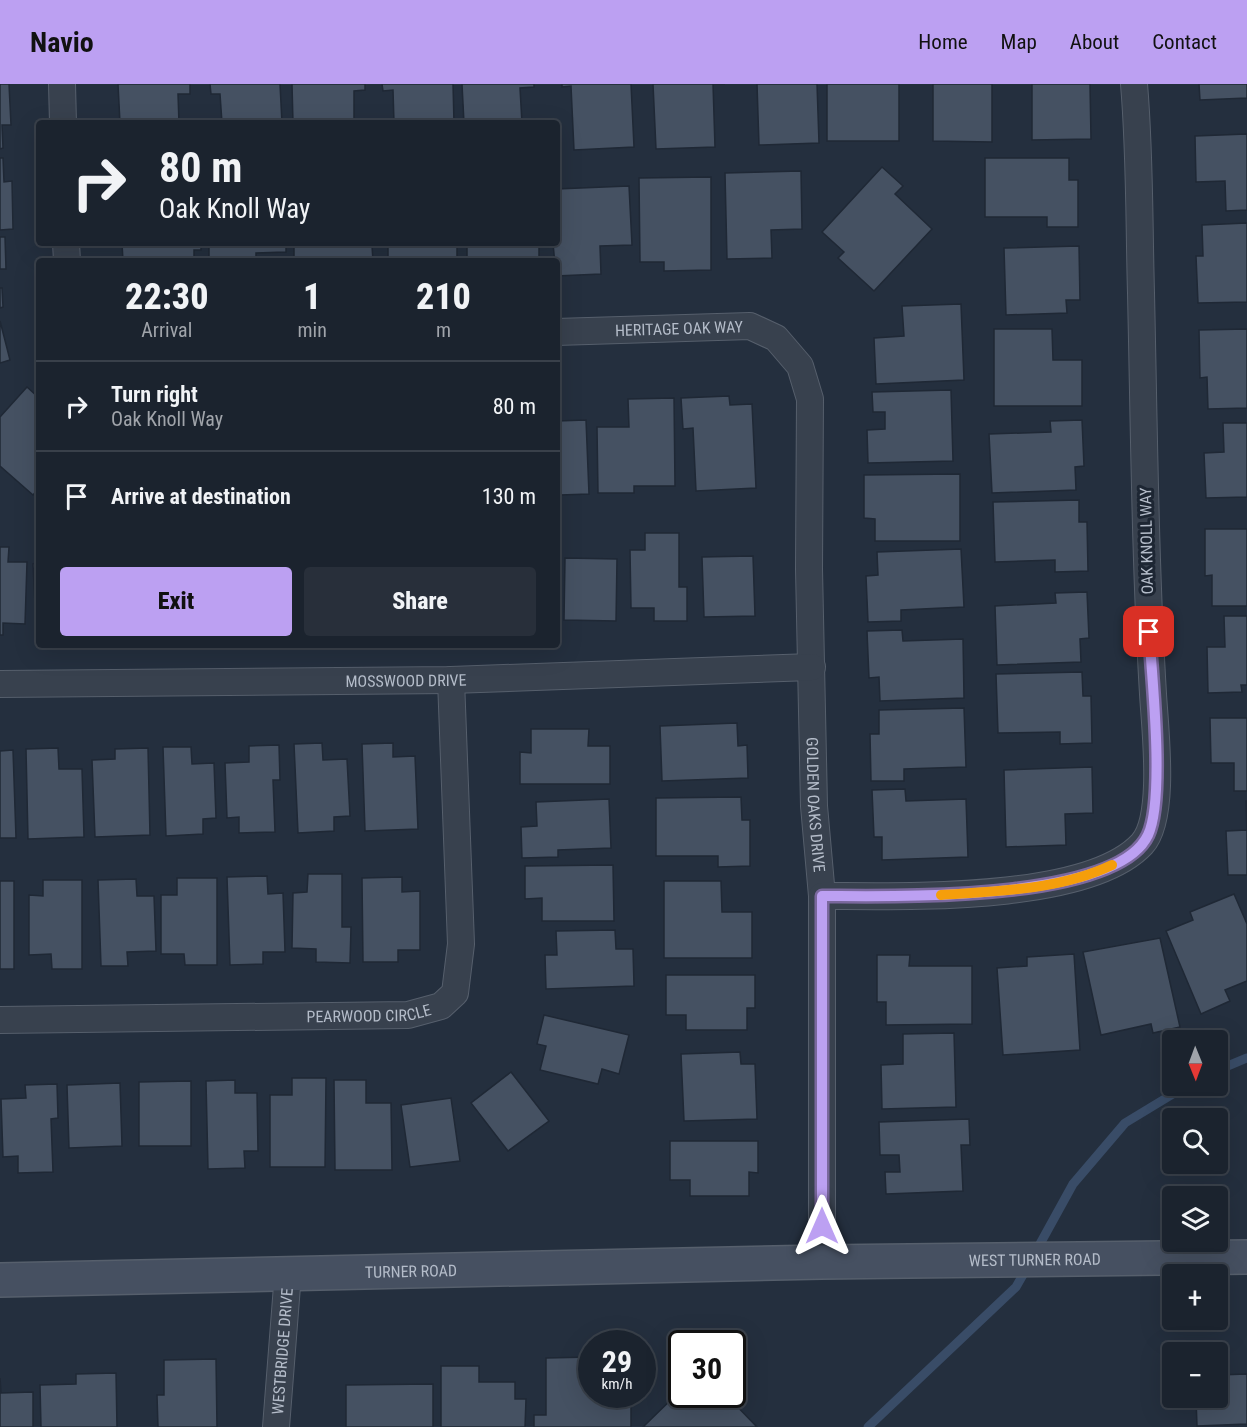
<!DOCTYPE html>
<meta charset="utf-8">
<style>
:root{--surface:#1b232e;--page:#282f3a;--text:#f1f3f6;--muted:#a0a4aa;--line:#39404a;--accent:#bca0f2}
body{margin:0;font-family:"Roboto Condensed",sans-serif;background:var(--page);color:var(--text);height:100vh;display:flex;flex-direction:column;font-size:22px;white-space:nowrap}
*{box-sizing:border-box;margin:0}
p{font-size:20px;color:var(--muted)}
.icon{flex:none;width:33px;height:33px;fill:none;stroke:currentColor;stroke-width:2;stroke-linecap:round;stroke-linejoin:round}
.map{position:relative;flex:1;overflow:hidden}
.details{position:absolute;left:36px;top:174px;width:524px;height:390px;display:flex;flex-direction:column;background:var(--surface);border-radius:6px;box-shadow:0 6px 24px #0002,0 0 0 2px var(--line)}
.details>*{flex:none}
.banner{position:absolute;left:36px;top:36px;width:524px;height:126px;border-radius:6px;box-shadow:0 6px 24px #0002,0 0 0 2px var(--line);background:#1b232e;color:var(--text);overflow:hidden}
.needle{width:39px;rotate:179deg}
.fabs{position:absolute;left:1162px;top:946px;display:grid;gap:12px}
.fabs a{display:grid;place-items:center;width:66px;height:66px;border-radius:6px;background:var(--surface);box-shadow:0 6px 24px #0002,0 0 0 2px var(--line);font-size:30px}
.speed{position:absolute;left:578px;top:1246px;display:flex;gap:12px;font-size:30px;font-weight:700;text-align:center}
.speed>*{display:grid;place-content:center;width:78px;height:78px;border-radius:50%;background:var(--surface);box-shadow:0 6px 24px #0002,0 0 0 2px var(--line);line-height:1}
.speed small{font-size:15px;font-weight:400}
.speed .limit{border:3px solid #111;border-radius:9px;background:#fff;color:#111}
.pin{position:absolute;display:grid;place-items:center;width:51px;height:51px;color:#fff;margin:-26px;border-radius:12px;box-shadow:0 3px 9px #0006}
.me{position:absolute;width:66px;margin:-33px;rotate:0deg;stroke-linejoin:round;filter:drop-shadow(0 0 4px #0008)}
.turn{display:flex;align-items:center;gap:21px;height:126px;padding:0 24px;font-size:27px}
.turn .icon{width:78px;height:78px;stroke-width:2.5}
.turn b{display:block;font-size:42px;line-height:51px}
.eta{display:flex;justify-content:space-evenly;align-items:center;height:102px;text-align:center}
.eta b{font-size:36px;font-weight:800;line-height:42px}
.primary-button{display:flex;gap:12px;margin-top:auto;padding:12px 24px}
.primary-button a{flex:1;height:69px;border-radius:6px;background:var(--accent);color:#111;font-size:24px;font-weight:800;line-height:69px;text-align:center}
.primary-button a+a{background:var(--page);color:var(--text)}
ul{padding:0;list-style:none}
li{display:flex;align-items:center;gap:18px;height:90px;padding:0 24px;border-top:2px solid var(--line)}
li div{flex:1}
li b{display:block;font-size:22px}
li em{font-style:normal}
header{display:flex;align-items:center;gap:36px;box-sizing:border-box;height:84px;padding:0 30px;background:var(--accent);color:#111}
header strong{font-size:28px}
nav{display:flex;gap:33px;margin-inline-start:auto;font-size:21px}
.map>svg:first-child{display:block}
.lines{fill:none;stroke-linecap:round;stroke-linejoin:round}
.stream{stroke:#394c67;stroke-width:9}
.building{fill:#455162;stroke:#1f2835;stroke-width:1.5}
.minor-casing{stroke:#565f6c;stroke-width:28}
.secondary-casing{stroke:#565f6c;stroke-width:36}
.minor{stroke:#38414e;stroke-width:26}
.secondary{stroke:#465061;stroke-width:33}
.route-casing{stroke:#7a689d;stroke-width:15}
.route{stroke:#bca0f2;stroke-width:10}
.slow{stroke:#f59e0b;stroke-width:10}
.labels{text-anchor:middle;stroke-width:6;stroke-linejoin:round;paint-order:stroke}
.street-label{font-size:16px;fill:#b4bcc9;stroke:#1d2633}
</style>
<header>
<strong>Navio</strong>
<nav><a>Home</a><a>Map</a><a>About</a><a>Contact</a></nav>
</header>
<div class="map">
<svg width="1247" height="1343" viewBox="0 0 1247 1343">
<rect width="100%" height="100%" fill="#242f3e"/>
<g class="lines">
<g class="stream">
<polyline points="1218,986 1247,974"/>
<polyline points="1035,1169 1073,1100 1125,1039 1186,1002"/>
<polyline points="868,1343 1016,1203 1028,1182"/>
</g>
</g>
<g class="building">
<polygon points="0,0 9,0 11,41 2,41 3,64 0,65"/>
<polygon points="118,0 190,0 190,10 178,10 179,39 120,39"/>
<polygon points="210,0 280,0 282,39 222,39 220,10 211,10"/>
<polygon points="292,0 365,0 365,6 354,7 354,36 366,36 366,39 293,39"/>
<polygon points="382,0 453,0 454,39 394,39 393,6 383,7"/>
<polygon points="462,0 534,0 534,3 520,4 522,39 464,39"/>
<polygon points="562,0 631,0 634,63 574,66 571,2 562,3"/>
<polygon points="653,0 725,0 713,0 715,63 656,65"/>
<polygon points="757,0 817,0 819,59 759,61"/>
<rect x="827" y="0" width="72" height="57"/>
<polygon points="933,0 992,0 992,58 933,57"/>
<polygon points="1032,0 1090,0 1091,55 1032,56"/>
<polygon points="1199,0 1247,0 1247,14 1200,16"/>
<polygon points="1247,50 1247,126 1226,127 1225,97 1196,98 1195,52"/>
<polygon points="0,74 3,74 4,98 12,97 13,145 0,146"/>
<polygon points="985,74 1069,74 1069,96 1078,96 1078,143 1047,143 1047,133 985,133"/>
<polygon points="882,83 903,102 895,110 932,145 874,207 838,174 844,168 822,148"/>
<polygon points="801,87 802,145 771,146 772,174 727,175 725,89"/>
<polygon points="711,93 711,186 664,187 664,178 640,178 639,94"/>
<polygon points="629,102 632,161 600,162 601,190 556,192 553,159 556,159 556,105"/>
<polygon points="1247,139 1247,218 1198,219 1196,172 1203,172 1202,141"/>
<polygon points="0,153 5,153 6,185 0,185"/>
<polygon points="122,159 201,159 201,166 194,166 194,177 123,177"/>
<polygon points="209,159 286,159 286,168 256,169 256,177 209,177"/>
<polygon points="294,159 364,159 364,163 372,162 373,177 294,177"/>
<polygon points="397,159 457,159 457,177 388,177 388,162 397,162"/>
<rect x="467" y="159" width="72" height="18"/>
<polygon points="1079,162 1080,216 1066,216 1067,229 1006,231 1004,164"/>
<polygon points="0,204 2,204 3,223 0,224"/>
<polygon points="961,220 964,296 876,300 874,254 904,252 902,222"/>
<polygon points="0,237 10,276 0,279"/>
<polygon points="994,245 1052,245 1053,276 1082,276 1082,322 994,322"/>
<polygon points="1247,245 1247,324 1208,325 1207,293 1200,294 1199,246"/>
<polygon points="27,303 39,314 39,404 33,411 0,382 0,333"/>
<polygon points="951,306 953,377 868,379 867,346 885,345 885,328 873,328 872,308"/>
<polygon points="729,312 730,321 752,320 756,404 696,407 693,344 683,345 681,314"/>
<polygon points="674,314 675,402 634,402 634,409 598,409 597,343 629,343 628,315"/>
<polygon points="556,322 557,337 586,336 589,410 560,411 560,404 556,404"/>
<polygon points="1082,336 1084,382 1075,383 1076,406 992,409 989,350 1051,348 1050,337"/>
<polygon points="1223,339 1247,339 1247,413 1206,414 1204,369 1224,368"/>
<polygon points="960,390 960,457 875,457 875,435 864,434 864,391"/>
<polygon points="1079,416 1079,438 1087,438 1088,487 1055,488 1055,476 995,478 993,418"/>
<polygon points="1205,445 1247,445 1247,522 1212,522 1212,491 1205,492"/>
<polygon points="645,449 679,449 679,503 687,503 687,537 654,537 654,524 631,524 630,466 645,466"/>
<polygon points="0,463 9,463 8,478 27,478 25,540 3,539 3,551 0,551"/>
<polygon points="961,465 964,523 901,526 901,537 868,538 866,492 878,491 877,468"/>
<polygon points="753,472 755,532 704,533 702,473"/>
<polygon points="565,474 617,475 616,537 564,536"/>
<polygon points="39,479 39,539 36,539 33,480"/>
<polygon points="1087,508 1089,554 1080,555 1081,578 997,581 995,522 1056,519 1055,509"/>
<polygon points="1224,532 1247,532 1247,601 1241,601 1242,608 1208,609 1207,563 1225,563"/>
<polygon points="902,546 903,557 963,555 964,614 880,617 879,593 869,594 867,547"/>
<polygon points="1082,588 1083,612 1091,612 1092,659 1060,660 1060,648 998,649 996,590"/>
<polygon points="964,624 966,683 904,685 904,697 871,697 870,650 879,650 879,626"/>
<polygon points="1210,634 1247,634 1247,707 1234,707 1234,679 1211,679"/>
<polygon points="737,639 738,662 747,661 748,694 662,697 660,642"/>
<polygon points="531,645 589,645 588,662 610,662 610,700 520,700 520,668 531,669"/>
<polygon points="322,659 323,676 347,675 350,732 334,733 334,747 298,749 294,660"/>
<polygon points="393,659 393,673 415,672 418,745 365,747 362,660"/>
<polygon points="279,661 280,696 273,696 275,748 239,749 239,733 227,734 225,679 249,678 249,662"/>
<polygon points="163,663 191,663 192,680 214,679 216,734 203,735 203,750 166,752"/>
<polygon points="58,664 59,685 82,685 84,753 28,755 26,665"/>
<polygon points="148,664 150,751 95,753 92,676 115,675 115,665"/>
<polygon points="13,666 16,754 0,754 0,667"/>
<polygon points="1092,683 1093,729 1065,730 1066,761 1006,763 1004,686"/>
<polygon points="905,705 906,717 966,715 968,773 882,776 882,753 874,753 872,706"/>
<polygon points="741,713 742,736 750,736 750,782 718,783 718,772 656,772 656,714"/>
<polygon points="609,715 611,764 558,766 558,773 522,774 521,743 537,742 536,718"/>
<polygon points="1246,717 1247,717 1247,791 1228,791 1226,747 1247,746"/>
<polygon points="613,781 614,837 542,837 542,814 525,815 525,782"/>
<polygon points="308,790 342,790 342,843 351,843 350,879 316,878 316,865 292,864 293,809 307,808"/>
<polygon points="267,792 268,810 283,809 285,868 263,868 263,880 230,881 227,793"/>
<polygon points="402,793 402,808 420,807 420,866 398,866 398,878 363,878 362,794"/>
<polygon points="177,794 217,794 217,881 185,881 184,870 161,870 161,811 177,811"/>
<polygon points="136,795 137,812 154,812 156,867 127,868 128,882 101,882 98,796"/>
<polygon points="43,796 82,796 82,885 52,885 51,870 29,871 29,811 43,812"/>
<rect x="0" y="797" width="14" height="88"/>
<polygon points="664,797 721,797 722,828 752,828 752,874 664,874"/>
<polygon points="1234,810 1247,840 1247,897 1225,906 1230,917 1201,930 1166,847 1193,836 1190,828"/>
<polygon points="615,846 616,865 633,865 634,902 546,905 545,871 557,871 556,847"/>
<polygon points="1160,854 1180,943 1153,949 1151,940 1101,951 1083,868"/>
<polygon points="1074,870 1080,966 1003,971 997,884 1027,882 1027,873"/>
<polygon points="877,871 910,871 909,882 972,882 972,940 886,941 886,918 877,918"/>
<polygon points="666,891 755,891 755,924 747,924 747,946 686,946 686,931 666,931"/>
<polygon points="544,931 629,951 619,990 602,985 598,1000 540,986 546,962 537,960"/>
<polygon points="954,949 956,1023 882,1025 881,981 903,980 903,950"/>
<polygon points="740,968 741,980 755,980 757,1035 684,1037 681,970"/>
<polygon points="511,988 549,1037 508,1067 471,1019"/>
<polygon points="292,994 326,994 325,1083 270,1083 270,1011 292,1011"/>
<polygon points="235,996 235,1009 257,1009 258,1067 244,1067 245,1084 208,1085 206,997"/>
<polygon points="334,996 366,996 366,1019 391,1019 392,1086 335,1086"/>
<polygon points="191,997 191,1062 139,1062 139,998"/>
<polygon points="120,999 122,1062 69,1064 67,1001"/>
<polygon points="57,1000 58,1034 51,1035 53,1088 18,1089 18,1072 3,1073 1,1015 26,1014 25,1001"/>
<polygon points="451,1014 460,1077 410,1083 401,1021"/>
<polygon points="969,1035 970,1061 961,1061 963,1107 886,1110 885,1088 900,1088 899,1071 880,1071 879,1038"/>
<polygon points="670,1057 758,1057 758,1089 749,1088 749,1112 690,1112 690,1096 670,1096"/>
<polygon points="591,1273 591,1311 631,1311 631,1343 534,1343 534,1331 546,1331 546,1274"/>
<polygon points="216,1275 217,1343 158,1343 157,1311 164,1311 164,1276"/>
<polygon points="441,1282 479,1282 479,1298 515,1298 515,1315 526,1315 525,1343 441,1343"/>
<polygon points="116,1289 117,1343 41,1343 40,1301 76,1300 76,1290"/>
<polygon points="1247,1290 1247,1340 1197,1342 1196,1314 1218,1314 1218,1291"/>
<polygon points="0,1294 1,1309 33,1308 33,1343 0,1343"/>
<polygon points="433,1300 433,1343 346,1343 346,1301"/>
<polygon points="681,1306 681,1311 704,1311 716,1323 727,1312 757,1343 643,1343"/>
</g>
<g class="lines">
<defs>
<g id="minor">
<polyline points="62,0 63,39"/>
<polyline points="66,159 67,177"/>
<path id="s1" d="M556 248 750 242 776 254 800 282 810 315 809 485 814 722 822 812V1178"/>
<path id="s2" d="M0 600 451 596 812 583"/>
<path d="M822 812C900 812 1087 819 1142 760 1166 734 1155 645 1153 610 1145 476 1144 342 1141 209 1139 139 1140 69 1134 0"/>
<path id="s3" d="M0 936 408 931 441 922 455 909 461 860 451 596"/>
<path id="s4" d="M276 1343 288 1189"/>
</g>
<g id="secondary">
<path id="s5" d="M0 1196 822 1178 1247 1173"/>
</g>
</defs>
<use href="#minor" class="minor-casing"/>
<use href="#secondary" class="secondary-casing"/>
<use href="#minor" class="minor"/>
<use href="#secondary" class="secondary"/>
</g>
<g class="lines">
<defs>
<path id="route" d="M822 1142V812C889 812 1116 819 1148 751 1165 715 1152 593 1149 548"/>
</defs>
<use href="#route" class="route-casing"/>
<use href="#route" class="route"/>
<path class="slow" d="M941 811C997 807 1060 806 1112 781"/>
</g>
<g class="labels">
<g class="street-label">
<text dy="6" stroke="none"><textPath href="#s1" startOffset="123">HERITAGE OAK WAY</textPath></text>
<text transform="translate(1146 457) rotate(-91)" y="6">OAK KNOLL WAY</text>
<text dy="6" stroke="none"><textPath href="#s2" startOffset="406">MOSSWOOD DRIVE</textPath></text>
<text dy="6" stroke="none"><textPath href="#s1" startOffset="700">GOLDEN OAKS DRIVE</textPath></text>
<text dy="6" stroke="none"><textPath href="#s3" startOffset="369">PEARWOOD CIRCLE</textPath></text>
<text dy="6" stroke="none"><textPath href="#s5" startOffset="1035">WEST TURNER ROAD</textPath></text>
<text dy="6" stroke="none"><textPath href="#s5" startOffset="411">TURNER ROAD</textPath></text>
<text dy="6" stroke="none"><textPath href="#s4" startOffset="76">WESTBRIDGE DRIVE</textPath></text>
</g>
</g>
</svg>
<div class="fabs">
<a><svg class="needle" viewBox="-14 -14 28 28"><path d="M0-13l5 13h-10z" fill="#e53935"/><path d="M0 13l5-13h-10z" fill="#a0a4aa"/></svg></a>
<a><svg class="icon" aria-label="search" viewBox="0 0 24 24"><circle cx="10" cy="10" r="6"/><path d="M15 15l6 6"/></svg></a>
<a><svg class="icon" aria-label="layers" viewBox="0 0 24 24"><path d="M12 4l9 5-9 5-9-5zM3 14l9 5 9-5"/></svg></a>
<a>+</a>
<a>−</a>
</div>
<div class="speed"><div>29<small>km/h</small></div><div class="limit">30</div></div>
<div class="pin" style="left:1149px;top:548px;background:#d93025"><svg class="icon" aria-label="arrive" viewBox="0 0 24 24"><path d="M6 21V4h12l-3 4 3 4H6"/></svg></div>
<svg class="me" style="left:822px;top:1142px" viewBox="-20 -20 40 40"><path d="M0-17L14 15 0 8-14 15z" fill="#bca0f2" stroke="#fff" stroke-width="4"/></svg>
<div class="banner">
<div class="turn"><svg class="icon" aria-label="right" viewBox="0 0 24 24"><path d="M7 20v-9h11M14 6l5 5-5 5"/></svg><div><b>80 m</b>Oak Knoll Way</div></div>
</div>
<section class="details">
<div class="eta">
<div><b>22:30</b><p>Arrival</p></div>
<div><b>1</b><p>min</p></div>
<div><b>210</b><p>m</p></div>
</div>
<ul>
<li><svg class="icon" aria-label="right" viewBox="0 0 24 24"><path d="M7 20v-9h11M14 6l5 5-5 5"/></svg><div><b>Turn right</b><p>Oak Knoll Way</p></div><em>80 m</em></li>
<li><svg class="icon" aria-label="arrive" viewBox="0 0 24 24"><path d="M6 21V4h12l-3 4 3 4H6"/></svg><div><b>Arrive at destination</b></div><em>130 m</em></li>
</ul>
<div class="primary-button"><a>Exit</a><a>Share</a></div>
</section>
</div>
